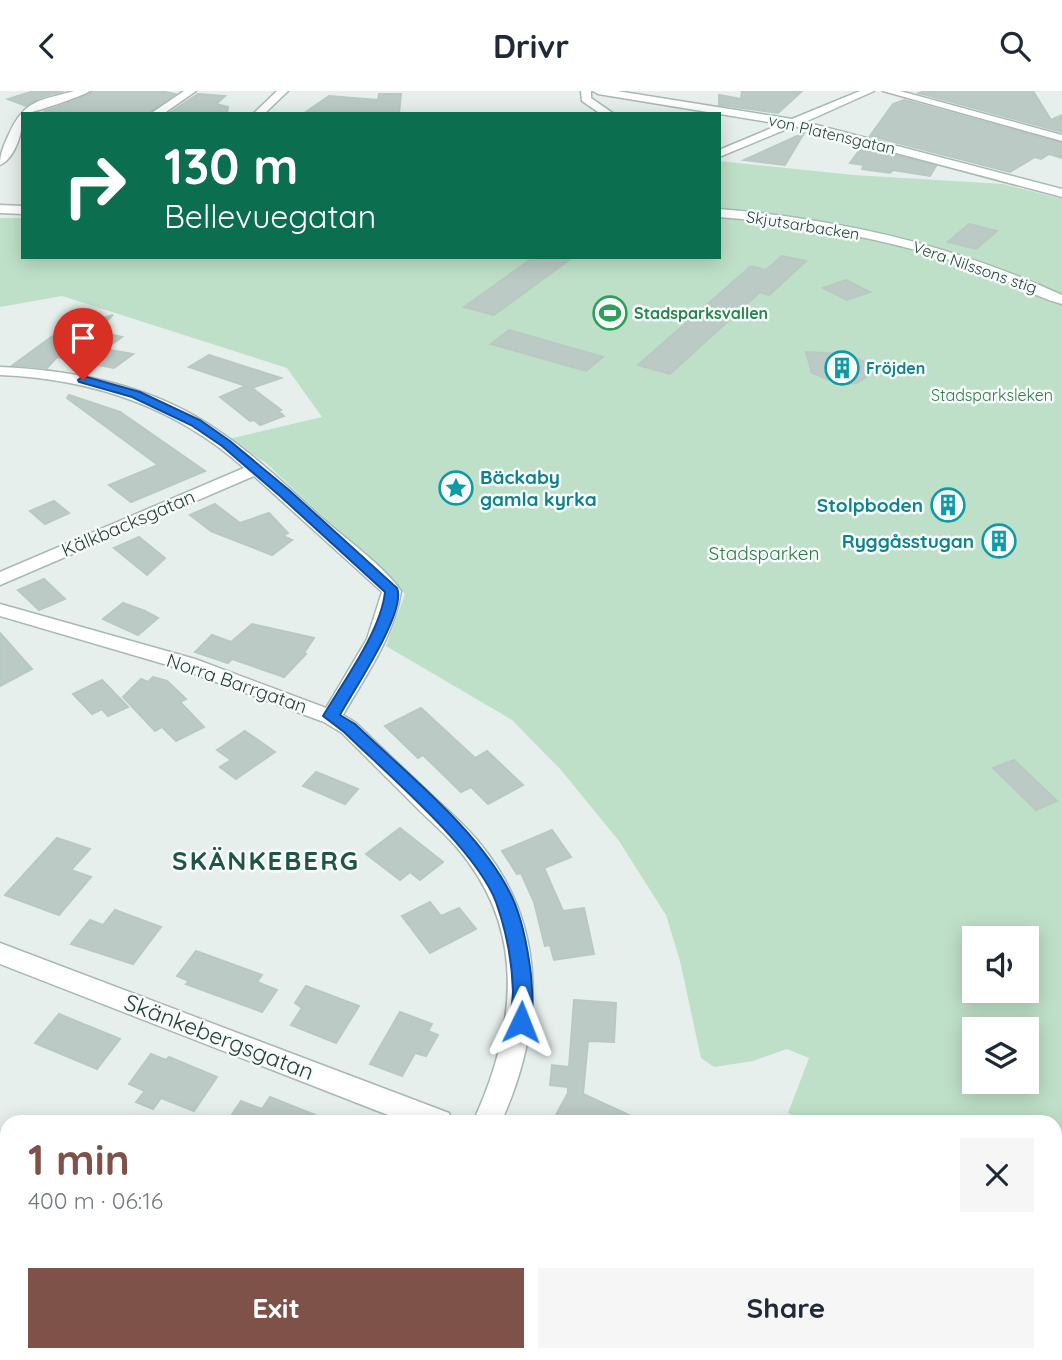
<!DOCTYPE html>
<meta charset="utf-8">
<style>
:root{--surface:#fff;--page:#f6f6f7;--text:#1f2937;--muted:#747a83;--accent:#7f5249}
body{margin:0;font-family:Quicksand,sans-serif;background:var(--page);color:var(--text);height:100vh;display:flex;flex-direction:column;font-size:26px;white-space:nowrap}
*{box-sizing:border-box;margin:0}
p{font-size:23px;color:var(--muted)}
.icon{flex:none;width:38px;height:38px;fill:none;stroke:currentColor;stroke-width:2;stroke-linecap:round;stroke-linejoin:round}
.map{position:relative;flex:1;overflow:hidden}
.side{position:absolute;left:0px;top:1024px;width:1062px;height:247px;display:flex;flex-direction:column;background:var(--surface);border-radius:21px 21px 0 0;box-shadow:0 4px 18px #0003}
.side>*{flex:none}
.hud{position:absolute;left:21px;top:21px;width:700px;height:147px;border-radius:0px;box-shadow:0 4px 18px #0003;background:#0b6e4f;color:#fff;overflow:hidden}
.fabs{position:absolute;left:962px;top:835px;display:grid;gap:14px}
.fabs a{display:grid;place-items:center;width:77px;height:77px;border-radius:0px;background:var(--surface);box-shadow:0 4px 18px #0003;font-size:35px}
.pin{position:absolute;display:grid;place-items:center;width:60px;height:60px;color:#fff;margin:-72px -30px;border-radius:50% 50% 50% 0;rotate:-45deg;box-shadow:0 0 7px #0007}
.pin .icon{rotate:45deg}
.me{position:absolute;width:77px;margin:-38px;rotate:2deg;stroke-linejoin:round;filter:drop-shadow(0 0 5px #0008)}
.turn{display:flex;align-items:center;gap:24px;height:147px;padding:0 28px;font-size:32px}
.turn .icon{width:91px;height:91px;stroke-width:2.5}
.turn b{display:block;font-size:49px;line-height:60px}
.round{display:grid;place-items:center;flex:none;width:74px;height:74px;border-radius:0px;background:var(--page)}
.overview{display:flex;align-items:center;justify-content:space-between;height:119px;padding:0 28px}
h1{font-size:42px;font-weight:800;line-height:52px;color:var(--accent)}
.primary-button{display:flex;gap:14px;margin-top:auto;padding:14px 28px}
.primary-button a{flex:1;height:80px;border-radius:0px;background:var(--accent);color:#fff;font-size:28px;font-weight:800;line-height:80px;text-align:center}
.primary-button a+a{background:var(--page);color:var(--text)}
header{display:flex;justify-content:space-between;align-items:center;height:91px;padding:0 28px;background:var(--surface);font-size:32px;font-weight:800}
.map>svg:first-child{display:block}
.green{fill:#bfe0c8;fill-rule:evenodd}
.building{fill:#bbcac4;stroke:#b8c9c2;stroke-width:2}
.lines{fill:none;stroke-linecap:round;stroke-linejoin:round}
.street-casing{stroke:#a8b8b2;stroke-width:3}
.secondary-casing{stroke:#a4bbb3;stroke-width:3}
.street{fill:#fff;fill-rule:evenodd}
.secondary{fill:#fff;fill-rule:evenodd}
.route{fill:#1a73e8;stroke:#114b97;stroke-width:2}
.labels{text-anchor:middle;stroke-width:5;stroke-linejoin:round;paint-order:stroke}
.far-street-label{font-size:16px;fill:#24423a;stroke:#f7fbf9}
.far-leisure-label{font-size:16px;font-weight:bold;fill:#27864d;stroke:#f7fbf9;text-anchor:start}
.far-culture-label{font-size:16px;font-weight:bold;fill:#0d838f;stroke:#f7fbf9;text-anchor:start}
.far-park-label{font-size:16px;fill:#2d7a4b;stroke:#f7fbf9}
.culture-label{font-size:19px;font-weight:bold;fill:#0d838f;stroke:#f7fbf9;text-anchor:end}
.street-label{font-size:19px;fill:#24423a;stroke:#f7fbf9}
.park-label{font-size:19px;fill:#2d7a4b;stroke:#f7fbf9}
.near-street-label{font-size:23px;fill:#24423a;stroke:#f7fbf9}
.district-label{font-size:26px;font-weight:bold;letter-spacing:2px;fill:#1f5548;stroke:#f7fbf9}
</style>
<header><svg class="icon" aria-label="back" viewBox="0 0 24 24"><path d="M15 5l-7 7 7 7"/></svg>Drivr<svg class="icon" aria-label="search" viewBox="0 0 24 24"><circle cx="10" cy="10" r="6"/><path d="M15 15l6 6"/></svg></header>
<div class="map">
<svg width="1062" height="1269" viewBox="0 0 1062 1269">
<rect width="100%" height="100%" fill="#e6efeb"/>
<g class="green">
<path d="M719 70 854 84 1003 93 1062 108V1140L1055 1137V1031H807L788 1022 809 967 787 958 753 970 714 976 701 967 680 870 666 824 619 750 561 679 512 629 386 555 405 503 266 372 229 348 322 326 287 277 62 205 0 216V127H23V166H719ZM975 847H1027V900H975ZM975 938H1027V990H975Z"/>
<polygon points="7,1163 7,1264 198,1264 176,1269 0,1269 0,1165"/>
<polygon points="215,1264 546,1264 556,1269 225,1269"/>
</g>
<g class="building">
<polygon points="34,0 64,0 41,6 26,15 8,8"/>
<polygon points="92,0 161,0 175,3 147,23 43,21 79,8"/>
<polygon points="742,0 802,0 778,22 719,14 719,4 741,8"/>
<polygon points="924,0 1033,0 1051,29 1062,24 1062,41 919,2"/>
<polygon points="198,3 225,5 216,13 228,16 227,23 168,23"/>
<polygon points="379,3 401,3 399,23 303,23 329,5 378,9"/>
<polygon points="904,9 1062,52 1062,67 1049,63 1041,68 1035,66 1010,81 870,45 893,13"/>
<polygon points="804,42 785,74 744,69"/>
<polygon points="862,56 936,75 930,85 893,79 890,82 862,78 864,74 850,72"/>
<polygon points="969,133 997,140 976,158 948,151"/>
<polygon points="782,165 806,170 769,204 760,201 670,283 638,274 751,175 766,179"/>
<polygon points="534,166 573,166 494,224 464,216"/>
<polygon points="846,189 870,201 847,209 823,197"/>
<polygon points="113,224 96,240 122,246 105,258 133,263 114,277 57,266 47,277 13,274 57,242"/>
<polygon points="509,239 603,266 586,280 491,253"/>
<polygon points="806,261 844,263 881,277 857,292 840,293 812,282"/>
<polygon points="209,264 281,287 252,297 281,319 278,320 284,325 260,334 254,329 250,330 220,306 246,295 189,276"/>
<polygon points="69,304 120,321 205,380 131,411 109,394 158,374 67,307"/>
<polygon points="54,410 69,422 45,433 30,420"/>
<polygon points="215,413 240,432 269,422 288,442 283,445 292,449 272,464 211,440 190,424"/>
<polygon points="139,446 165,467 147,484 114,457"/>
<polygon points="44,488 65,508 39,519 18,499"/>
<polygon points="123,512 145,520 158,527 138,544 103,528"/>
<polygon points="252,533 314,547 304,562 306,563 284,586 232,568 228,572 195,561 212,544 231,551"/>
<polygon points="0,542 32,578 0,595"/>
<polygon points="153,586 167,590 186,608 180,611 204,636 176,650 162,636 155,640 123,606 141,588 148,591"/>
<polygon points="102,589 128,616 108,625 102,618 92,623 73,603"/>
<polygon points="421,617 475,667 487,660 523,694 488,713 471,696 461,701 423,664 418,667 385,635"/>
<polygon points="245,640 275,661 236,688 220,676 231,669 217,659"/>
<polygon points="1014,669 1057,710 1036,719 993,677"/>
<polygon points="316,681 358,698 345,713 303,695"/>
<polygon points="400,737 443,771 420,789 410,781 400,789 366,763"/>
<polygon points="552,739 571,766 544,777 563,820 584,817 594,863 554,869 550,854 545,855 534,811 521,782 517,783 502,760"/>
<polygon points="57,747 90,758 71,779 91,786 59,824 5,804"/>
<polygon points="430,811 441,825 459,817 476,838 430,862 402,825"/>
<polygon points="115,819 161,836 133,873 71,853 90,829 103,834"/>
<polygon points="196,860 262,884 257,891 277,899 262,921 186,893 189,890 177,885"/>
<polygon points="306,895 359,915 336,952 291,934 302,917 295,912"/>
<polygon points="574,909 616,912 614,951 588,950 583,1003 644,1031 552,1031 568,1002 568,996 550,994 552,974 569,976"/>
<polygon points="400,921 432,933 428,940 438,944 426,965 415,962 402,985 370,973"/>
<polygon points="59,923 120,948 97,978 35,952"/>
<polygon points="151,963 166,969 169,966 217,986 194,1020 161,1007 153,1018 136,1011 145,1000 129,993"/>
<polygon points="270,1006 330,1030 330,1031 227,1031 241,1010 262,1018"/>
</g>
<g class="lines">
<defs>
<g id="street">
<path d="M74 0H90C83 5 30 23 23 23 23 39 16 67 0 74 0 62 4 54 9 43 25 8 39 10 74 0Z"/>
<polygon points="184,0 196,0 163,23 150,23"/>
<polygon points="581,0 591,0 591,7 614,23 601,23 582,10"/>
<polygon points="593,0 617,0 792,28 860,0 874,0 805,31 1062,98 1062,106 794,35 719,66 719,59 781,33 598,3"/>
<polygon points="883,0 900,0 1062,44 1062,50"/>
<path d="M719 118C839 128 953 154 1062 204V213C1031 205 1003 186 972 176 890 148 806 133 719 126Z"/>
<path d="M0 276C76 279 154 295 217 339 255 364 289 397 323 428 346 448 385 476 401 500 394 546 366 584 343 624L356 632C383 658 410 684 437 709 453 724 469 738 482 755 549 838 543 939 501 1031H473C512 946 528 853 469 772 456 753 438 737 421 721 395 695 368 668 342 642L324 631 181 578 0 525V513L195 568 326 617 367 548 382 501 254 385 0 494V481L244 377C175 315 92 288 0 284Z"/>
<polygon points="0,852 449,1022 453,1031 406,1031 0,873"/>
</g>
<g id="secondary">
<polygon points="277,0 288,0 264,23 253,23"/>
<polygon points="0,114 23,115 23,123 0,122"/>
</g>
</defs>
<use href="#street" class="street-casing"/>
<use href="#secondary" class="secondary-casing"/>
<use href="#street" class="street"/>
<use href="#secondary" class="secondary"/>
</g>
<path class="route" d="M83 285 140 301 200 329 230 350 289 399 397 497C407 521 353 600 340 624L355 633C407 683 482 742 512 806 523 830 528 859 531 884 532 900 535 922 528 937L521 939 514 937C508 926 513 912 513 900 512 870 506 839 496 811 476 758 386 682 344 641L323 625C343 591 381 540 385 501L280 405 222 355 191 334 132 306 79 291 78 289Z"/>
<defs>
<symbol id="stadium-ring" viewBox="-11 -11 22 22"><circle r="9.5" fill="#f7fbf9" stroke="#2e9e5b" stroke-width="1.5"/><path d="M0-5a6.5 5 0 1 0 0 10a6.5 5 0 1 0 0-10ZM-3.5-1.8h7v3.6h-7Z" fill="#2e9e5b"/></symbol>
<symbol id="building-ring" viewBox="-11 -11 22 22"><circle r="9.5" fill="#f7fbf9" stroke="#0f9aa8" stroke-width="1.5"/><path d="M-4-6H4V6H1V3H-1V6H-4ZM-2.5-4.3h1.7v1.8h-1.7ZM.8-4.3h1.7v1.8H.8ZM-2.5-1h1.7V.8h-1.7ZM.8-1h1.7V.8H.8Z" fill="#0f9aa8"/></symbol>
<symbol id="sight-ring" viewBox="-11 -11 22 22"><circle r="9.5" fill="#f7fbf9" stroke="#0f9aa8" stroke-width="1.5"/><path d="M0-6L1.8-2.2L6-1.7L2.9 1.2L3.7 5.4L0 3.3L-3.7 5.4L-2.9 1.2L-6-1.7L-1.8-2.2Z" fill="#0f9aa8"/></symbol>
</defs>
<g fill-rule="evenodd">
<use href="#stadium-ring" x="591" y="203" width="38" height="38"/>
<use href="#building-ring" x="823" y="258" width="38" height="38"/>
<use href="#sight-ring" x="437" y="378" width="38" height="38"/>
<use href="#building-ring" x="929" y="395" width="38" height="38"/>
<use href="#building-ring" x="980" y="431" width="38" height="38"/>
</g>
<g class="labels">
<g class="far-street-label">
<text transform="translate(832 43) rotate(13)" y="6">von Platensgatan</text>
<text transform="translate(803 134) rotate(9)" y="6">Skjutsarbacken</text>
<text transform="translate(975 176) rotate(19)" y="6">Vera Nilssons stig</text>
</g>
<g class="far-leisure-label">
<text x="634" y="228">Stadsparksvallen</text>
</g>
<g class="far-culture-label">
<text x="866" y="283">Fröjden</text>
</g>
<g class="far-park-label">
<text x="992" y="310">Stadsparksleken</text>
</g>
<g class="culture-label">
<text x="480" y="393" text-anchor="start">Bäckaby<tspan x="480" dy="22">gamla kyrka</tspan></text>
<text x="923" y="421">Stolpboden</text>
<text x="974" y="457">Ryggåsstugan</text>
</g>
<g class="street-label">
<text transform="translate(128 432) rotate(-23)" y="7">Kälkbacksgatan</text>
<text transform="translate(237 592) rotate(19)" y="7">Norra Barrgatan</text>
</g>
<g class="park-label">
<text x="764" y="469">Stadsparken</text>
</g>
<g class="near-street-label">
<text transform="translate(219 946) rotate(21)" y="8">Skänkebergsgatan</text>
</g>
<g class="district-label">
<text x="266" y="779">SKÄNKEBERG</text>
</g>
</g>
</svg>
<div class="fabs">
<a><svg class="icon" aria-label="sound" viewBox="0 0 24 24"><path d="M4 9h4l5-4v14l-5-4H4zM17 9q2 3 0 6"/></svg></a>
<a><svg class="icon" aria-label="layers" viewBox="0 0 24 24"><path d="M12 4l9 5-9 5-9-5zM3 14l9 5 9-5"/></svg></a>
</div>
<div class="pin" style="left:83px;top:289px;background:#d93025"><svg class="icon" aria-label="arrive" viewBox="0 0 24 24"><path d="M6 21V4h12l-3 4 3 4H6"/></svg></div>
<svg class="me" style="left:521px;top:931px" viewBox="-20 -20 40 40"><path d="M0-17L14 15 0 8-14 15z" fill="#1a73e8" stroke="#fff" stroke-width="4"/></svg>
<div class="hud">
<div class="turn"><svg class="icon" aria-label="right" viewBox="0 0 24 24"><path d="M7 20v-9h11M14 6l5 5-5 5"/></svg><div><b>130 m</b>Bellevuegatan</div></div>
</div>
<section class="side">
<div class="overview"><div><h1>1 min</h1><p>400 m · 06:16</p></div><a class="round"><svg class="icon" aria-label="close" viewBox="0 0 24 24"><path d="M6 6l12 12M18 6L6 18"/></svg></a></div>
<div class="primary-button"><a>Exit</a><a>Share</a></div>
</section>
</div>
